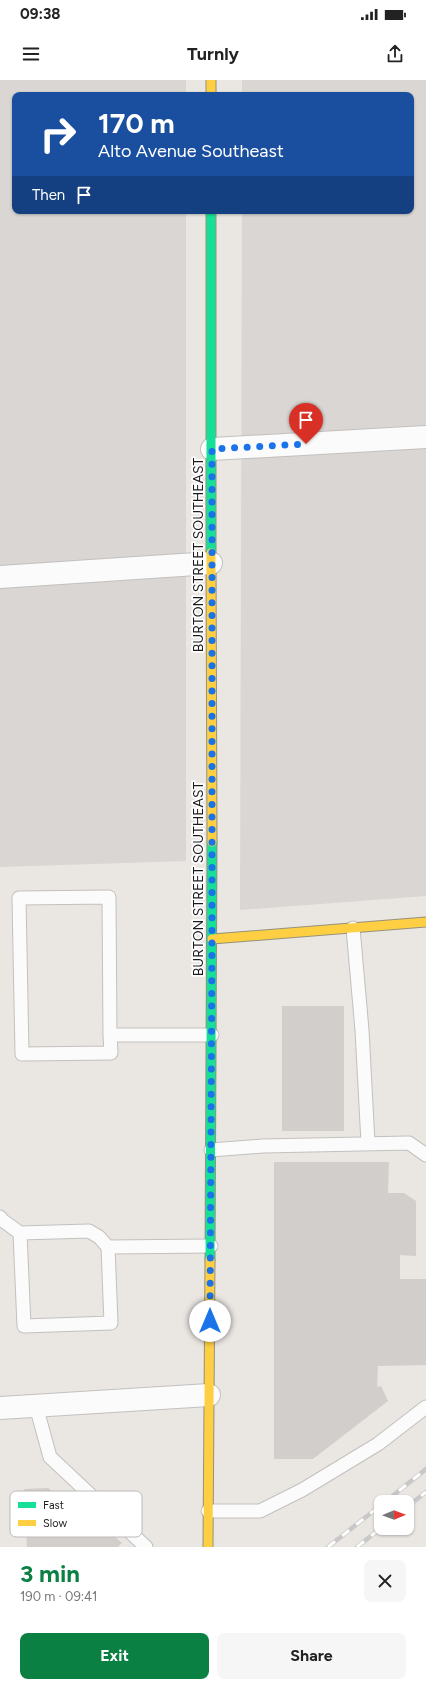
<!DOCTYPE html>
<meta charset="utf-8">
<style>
:root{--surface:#fff;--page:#f6f6f6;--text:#222;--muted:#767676;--accent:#0b8043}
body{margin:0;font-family:Figtree,sans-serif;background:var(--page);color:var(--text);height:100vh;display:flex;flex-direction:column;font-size:15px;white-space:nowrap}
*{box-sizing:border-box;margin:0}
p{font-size:13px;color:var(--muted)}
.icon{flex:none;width:22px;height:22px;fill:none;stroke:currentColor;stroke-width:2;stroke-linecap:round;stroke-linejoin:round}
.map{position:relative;height:1467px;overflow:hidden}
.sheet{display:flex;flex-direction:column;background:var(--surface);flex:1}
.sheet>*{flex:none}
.banner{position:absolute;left:12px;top:12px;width:402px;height:122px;border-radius:8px;box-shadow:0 1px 3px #0004;background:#1a4fa0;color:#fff;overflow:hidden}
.needle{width:26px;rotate:89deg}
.tools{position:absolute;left:374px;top:1415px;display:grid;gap:8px}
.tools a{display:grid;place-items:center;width:40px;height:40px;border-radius:8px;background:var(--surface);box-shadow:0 1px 3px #0004;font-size:20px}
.pin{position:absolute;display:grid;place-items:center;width:34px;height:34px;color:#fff;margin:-41px -17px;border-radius:50% 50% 50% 0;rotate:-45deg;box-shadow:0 0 4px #0007}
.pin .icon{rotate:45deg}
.me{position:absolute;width:44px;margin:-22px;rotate:0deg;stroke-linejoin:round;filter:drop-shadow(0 0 3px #0008)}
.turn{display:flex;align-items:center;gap:14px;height:84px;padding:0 20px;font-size:18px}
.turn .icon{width:52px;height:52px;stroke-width:2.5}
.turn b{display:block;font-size:28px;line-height:34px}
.then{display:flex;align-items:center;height:38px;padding:0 20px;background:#0003;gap:8px;font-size:15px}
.round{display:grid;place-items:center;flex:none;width:42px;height:42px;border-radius:8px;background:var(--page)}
.head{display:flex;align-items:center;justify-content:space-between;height:68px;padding:0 20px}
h1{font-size:24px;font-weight:700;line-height:30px;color:var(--accent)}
.primary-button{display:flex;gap:8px;margin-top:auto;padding:8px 20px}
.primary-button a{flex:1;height:46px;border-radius:8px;background:var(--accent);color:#fff;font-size:16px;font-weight:700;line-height:46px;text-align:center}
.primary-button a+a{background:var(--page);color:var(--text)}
.status{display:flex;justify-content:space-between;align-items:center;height:28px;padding:0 20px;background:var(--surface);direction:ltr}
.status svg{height:11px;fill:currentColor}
header{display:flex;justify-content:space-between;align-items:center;height:52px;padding:0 20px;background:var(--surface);font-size:18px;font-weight:700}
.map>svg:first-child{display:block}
.residential{fill:#d9d6d4}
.building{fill:#d2cecb}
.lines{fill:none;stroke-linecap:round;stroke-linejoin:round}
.lane-casing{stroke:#c2c1bf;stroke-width:15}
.street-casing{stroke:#c2c1bf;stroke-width:24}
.fast-casing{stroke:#94927b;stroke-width:11}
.slow-casing{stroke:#94927b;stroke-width:11}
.lane{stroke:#fcfbfb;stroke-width:13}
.street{stroke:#fcfbfb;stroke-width:22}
.fast{stroke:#16e098;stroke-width:9}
.slow{stroke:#ffcf43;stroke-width:9}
.rail-casing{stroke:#c9c8c8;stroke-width:4.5}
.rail{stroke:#fff;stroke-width:3;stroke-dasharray:9;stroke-linecap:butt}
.route{stroke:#1a73e8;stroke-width:7;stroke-dasharray:0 12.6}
.labels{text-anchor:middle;stroke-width:3.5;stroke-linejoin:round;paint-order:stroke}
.street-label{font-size:14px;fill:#1b1b1b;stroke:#fff}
.key{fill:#fff;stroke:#bbb;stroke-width:1}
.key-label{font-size:11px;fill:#1b1b1b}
</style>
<div class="status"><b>09:38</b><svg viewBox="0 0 49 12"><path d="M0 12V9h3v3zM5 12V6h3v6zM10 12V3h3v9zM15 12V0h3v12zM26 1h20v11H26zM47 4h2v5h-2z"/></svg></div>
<header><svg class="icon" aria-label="menu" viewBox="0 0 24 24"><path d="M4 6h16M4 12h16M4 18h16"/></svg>Turnly<svg class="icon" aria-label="share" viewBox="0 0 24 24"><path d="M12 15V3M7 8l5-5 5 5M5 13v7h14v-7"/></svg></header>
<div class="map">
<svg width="426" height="1467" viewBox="0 0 426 1467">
<rect width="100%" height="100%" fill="#eae6e2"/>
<g class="residential">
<polygon points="0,0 186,0 186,15 15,15 15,131 186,131 186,781 0,787"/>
<polygon points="242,0 426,0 426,816 240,830 242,131 411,131 411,15 242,15"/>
</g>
<g class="building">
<rect x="282" y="926" width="62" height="125"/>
<polygon points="274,1082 389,1082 388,1113 404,1113 416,1121 416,1176 400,1175 400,1199 426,1199 426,1285 378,1286 377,1307 381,1306 388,1321 313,1379 274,1379"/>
<polygon points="48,1408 80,1436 86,1431 122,1463 118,1467 27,1467 24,1409"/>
</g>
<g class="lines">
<defs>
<g id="lane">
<polyline points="353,848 362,950 368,1063"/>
<polyline points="110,955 111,973 22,974 19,818 109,817 110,955 212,955"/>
<polyline points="211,1070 263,1066 409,1063 426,1075"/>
<polyline points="0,1137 2,1140 20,1153 89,1151 99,1157 108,1167 211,1166"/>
<polyline points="20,1153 24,1246 111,1243 108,1167"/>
<polyline points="36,1326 50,1377 146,1467"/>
<polyline points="208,1431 260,1431 302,1410 378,1364 426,1327"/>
</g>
<g id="street">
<polyline points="212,369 426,357"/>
<polyline points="0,497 211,483"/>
<polyline points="0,1328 209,1315"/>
</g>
<g id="fast">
<polyline points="211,131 211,473"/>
<polyline points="210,1180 212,762"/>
</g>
<g id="slow">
<polyline points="211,0 211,15"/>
<polyline points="211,473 212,762"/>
<polyline points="212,859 426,842"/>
<polyline points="208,1467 210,1180"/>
</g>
</defs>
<use href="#lane" class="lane-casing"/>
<use href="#street" class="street-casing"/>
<use href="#fast" class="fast-casing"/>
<use href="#slow" class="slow-casing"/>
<use href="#lane" class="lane"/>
<use href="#street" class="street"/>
<use href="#fast" class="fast"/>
<use href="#slow" class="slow"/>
<defs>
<g id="rail">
<polyline points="385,1422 426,1389"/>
<polyline points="407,1427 426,1412"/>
<polyline points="328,1467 381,1425"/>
<polyline points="357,1467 381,1448"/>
</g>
</defs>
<use href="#rail" class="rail-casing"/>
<use href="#rail" class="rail"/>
</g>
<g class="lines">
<polyline class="route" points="210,1241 212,859 212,369 306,364"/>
</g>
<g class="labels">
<g class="street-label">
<text transform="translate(198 475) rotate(-90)" y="5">BURTON STREET SOUTHEAST</text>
<text transform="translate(198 799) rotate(-90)" y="5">BURTON STREET SOUTHEAST</text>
</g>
</g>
<rect x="10" y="1411" width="132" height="46" rx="6" class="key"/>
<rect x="18" y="1422" width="18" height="6" fill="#16e098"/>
<rect x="18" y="1440" width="18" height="6" fill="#ffcf43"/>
<g class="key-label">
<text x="43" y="1429">Fast</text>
<text x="43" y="1447">Slow</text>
</g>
</svg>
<div class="tools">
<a><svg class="needle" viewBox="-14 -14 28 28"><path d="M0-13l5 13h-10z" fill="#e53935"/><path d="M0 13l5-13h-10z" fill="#767676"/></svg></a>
</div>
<div class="pin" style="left:306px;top:364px;background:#d93025"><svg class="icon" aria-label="arrive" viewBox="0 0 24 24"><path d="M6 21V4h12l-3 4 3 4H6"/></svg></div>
<svg class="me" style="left:210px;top:1241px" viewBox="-20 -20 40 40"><circle r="19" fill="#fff"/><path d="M0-13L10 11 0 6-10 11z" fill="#1a73e8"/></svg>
<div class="banner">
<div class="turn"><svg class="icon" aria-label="right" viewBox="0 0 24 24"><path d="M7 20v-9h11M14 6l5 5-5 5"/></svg><div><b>170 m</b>Alto Avenue Southeast</div></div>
<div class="then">Then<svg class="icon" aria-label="arrive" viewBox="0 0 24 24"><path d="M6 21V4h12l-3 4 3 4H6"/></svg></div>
</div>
</div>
<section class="sheet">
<div class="head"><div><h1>3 min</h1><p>190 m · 09:41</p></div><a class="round"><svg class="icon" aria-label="close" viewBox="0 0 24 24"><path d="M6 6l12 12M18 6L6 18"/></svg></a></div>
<div class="primary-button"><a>Exit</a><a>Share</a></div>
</section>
